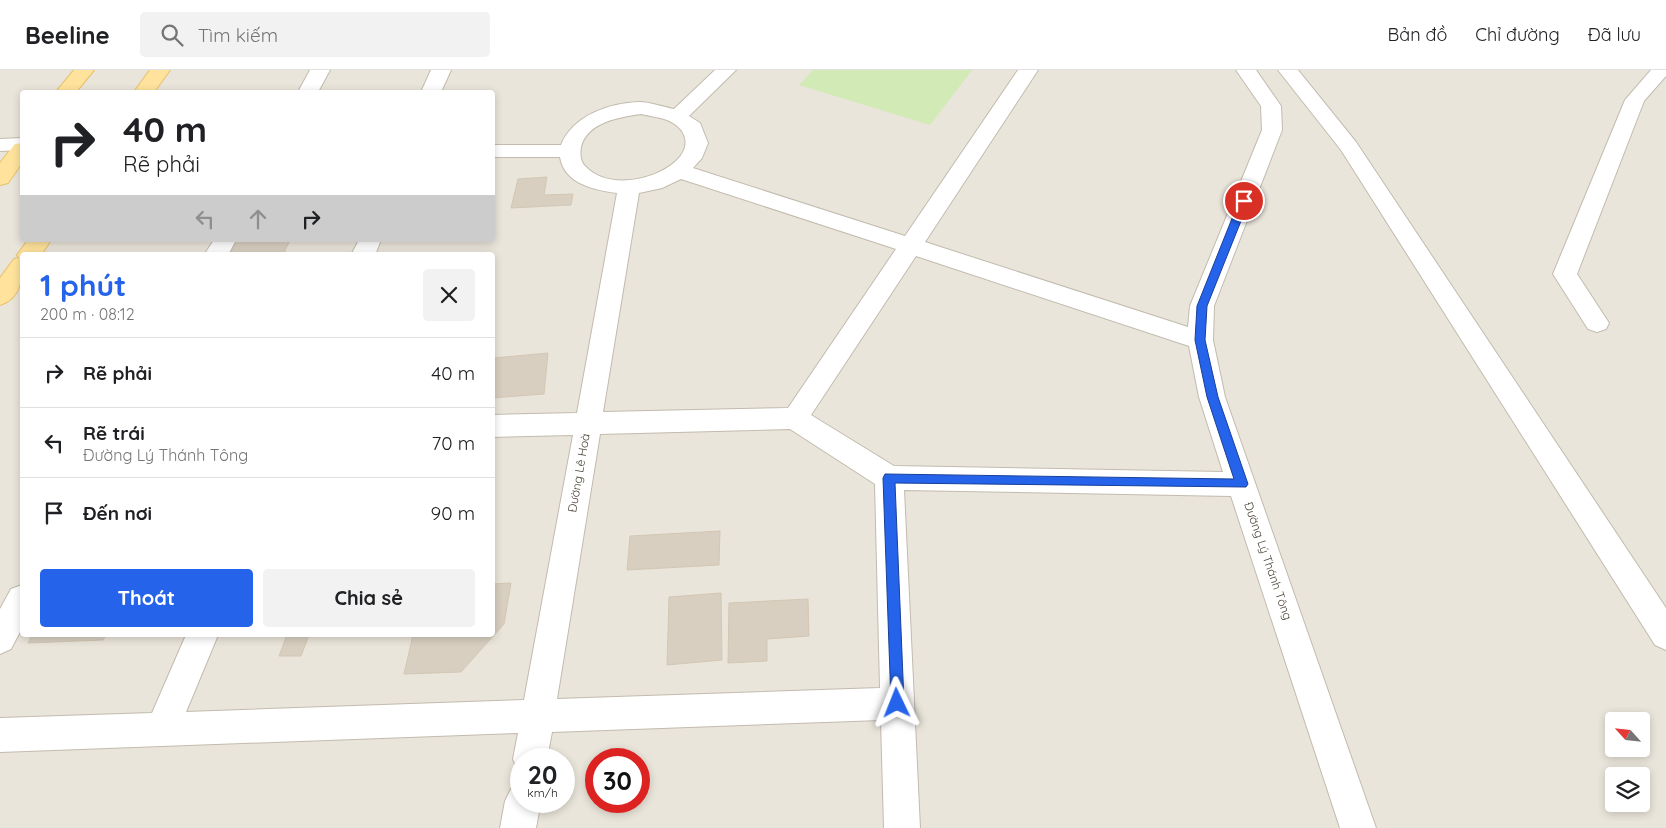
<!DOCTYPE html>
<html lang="vi">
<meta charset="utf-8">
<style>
:root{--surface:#fff;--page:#f2f2f2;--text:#202124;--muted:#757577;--line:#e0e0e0;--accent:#2563eb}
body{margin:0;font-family:Quicksand,sans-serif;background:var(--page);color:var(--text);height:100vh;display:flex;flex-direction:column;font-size:19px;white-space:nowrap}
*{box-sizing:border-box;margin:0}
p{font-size:16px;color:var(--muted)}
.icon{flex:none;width:28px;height:28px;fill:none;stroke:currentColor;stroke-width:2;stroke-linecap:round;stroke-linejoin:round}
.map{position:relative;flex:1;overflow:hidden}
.sheet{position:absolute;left:20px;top:182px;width:475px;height:385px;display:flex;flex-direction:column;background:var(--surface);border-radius:5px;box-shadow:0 2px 8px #0003}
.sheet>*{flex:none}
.hud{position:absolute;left:20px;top:20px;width:475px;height:152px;border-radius:5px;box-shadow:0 2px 8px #0003;background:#fff;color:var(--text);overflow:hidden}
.needle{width:32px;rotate:297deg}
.controls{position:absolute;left:1605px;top:642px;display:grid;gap:10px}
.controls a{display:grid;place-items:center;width:45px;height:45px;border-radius:5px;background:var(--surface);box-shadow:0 2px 8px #0003;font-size:25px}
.speed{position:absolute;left:510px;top:678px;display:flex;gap:10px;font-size:25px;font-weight:700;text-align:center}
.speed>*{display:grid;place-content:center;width:65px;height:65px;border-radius:50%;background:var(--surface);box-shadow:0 2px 8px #0003;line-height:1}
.speed small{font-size:12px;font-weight:400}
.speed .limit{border:8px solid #d22;background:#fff;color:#111}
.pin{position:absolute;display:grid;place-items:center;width:42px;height:42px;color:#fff;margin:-21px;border:2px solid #fff;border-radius:50%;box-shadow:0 1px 5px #0007}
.me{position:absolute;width:55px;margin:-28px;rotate:358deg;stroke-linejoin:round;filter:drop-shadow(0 0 4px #0008)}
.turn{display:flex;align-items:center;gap:18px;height:105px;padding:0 20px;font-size:22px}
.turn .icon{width:65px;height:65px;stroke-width:2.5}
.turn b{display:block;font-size:35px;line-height:42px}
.lanes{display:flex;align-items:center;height:48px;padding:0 20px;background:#0003;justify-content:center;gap:25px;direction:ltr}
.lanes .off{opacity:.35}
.round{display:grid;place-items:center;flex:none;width:52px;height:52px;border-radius:5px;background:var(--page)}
.head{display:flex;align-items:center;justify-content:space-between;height:85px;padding:0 20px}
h1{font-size:30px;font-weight:700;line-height:38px;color:var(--accent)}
.button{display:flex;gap:10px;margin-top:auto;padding:10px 20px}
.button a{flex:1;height:58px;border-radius:5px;background:var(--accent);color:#fff;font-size:20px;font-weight:700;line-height:58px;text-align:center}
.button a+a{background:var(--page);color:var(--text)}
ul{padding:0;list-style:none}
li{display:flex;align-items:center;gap:15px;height:70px;padding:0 20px;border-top:1px solid var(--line)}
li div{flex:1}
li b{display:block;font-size:19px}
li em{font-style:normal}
header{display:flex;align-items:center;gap:30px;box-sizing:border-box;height:70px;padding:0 25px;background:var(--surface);border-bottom:1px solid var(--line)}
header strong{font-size:24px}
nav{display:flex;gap:28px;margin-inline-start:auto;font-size:18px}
.search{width:350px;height:45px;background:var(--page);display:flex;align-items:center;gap:12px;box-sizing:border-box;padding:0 18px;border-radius:5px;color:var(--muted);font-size:19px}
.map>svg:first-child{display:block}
.residential{fill:#eae5da;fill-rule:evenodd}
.green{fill:#d2eab5}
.building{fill:#d8cfc1;stroke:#d3c7b4}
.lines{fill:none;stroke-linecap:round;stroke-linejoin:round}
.minor-casing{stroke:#c2bbae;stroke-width:2}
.major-casing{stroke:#e6c16a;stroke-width:2}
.minor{fill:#fff;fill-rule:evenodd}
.major{fill:#ffe39c;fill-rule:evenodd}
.route{fill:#2563eb;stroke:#184099}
.labels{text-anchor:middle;stroke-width:4.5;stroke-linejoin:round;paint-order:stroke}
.street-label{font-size:12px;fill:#4b4439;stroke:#fff}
</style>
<header>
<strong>Beeline</strong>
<div class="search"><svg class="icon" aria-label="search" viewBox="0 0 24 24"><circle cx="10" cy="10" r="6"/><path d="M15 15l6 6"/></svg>Tìm kiếm</div>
<nav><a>Bản đồ</a><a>Chỉ đường</a><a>Đã lưu</a></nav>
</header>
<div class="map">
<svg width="1666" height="758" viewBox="0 0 1666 758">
<rect width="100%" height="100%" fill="#f6f3ec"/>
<path class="residential" d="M0 0H1666V758H0ZM22 22H492V170H22ZM22 185H492V565H22ZM1614 651H1641V679H1614ZM521 689H564V731H521ZM596 689H639V731H596ZM1614 706H1641V734H1614Z"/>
<polygon class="green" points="813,0 972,0 930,55 799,15"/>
<g class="building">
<polygon points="547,107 544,125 573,124 571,135 511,138 518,109"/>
<polygon points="290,170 283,185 229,185 236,171"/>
<polygon points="548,283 544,324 492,328 494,288"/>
<polygon points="720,461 719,495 627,500 630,466"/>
<polygon points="511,513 504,554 461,602 404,604 413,565 492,565 492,514"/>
<polygon points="721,523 722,590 667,595 669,527"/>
<polygon points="808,529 809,566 767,569 767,591 728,593 729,533"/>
<polygon points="32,565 106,565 103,570 28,573"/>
<polygon points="287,565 309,565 301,586 279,586"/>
</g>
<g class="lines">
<defs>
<g id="minor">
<polygon points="310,0 330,0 318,22 298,22"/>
<polygon points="431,0 451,0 441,22 421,22"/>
<path d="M715 0H736L689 46 700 53 708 73 702 88 693 98 905 166 1018 0H1038L925 172 1188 257 1190 236 1262 60 1261 36 1236 0H1256L1281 36 1282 60 1214 236 1213 270 1225 327 1376 758H1340L1231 426 904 420 920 758H884L881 650 552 662 547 689H521V703L518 701 513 689 518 663 0 682V648L152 643 186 565H218L186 642 524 630 573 365 492 367V345L577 343 617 123C595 120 564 114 560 87H492V75H561C573 45 610 33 639 32 650 32 663 37 674 39ZM641 44C649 46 659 47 667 50 687 58 692 76 676 91 654 111 607 120 585 96 580 91 580 83 581 77 587 52 620 47 641 44ZM681 109 896 179 788 338 603 342 639 123 662 118ZM916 186 1189 276 1199 327 1223 402 894 396 811 345ZM790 359 875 414 880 618 557 629 600 364Z"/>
<polygon points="1278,0 1298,0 1356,72 1666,538 1666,580 1655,575 1341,80"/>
<polygon points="1651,0 1666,0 1666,6 1644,31 1577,204 1609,253 1606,259 1597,262 1588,259 1553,204 1625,30"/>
<polygon points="22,68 22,80 0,81 0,69"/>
<polygon points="214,170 236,170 228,185 204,185"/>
<polygon points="359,170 381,170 375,185 351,185"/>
<polygon points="22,515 22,558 11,579 0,584 0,539 11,519"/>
<polygon points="521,714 521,731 541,731 536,758 500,758 505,731 511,719"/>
</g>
<g id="major">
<polygon points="74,0 94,0 76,22 56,22"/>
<polygon points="150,0 170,0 154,22 134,22"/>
<polygon points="22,73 22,93 8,113 0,115 0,93 15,74"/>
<path d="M28 170H51L41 185H22C22 205 23 228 0 235V208L14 189 19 188 17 185Z"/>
</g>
</defs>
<use href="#minor" class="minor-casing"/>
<use href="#major" class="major-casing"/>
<use href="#minor" class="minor"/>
<use href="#major" class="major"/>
</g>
<polygon class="route" points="1244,128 1249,131 1207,236 1205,270 1218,327 1248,414 1246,417 895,413 904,633 902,638 897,640 893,638 891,633 883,408 885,404 1234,409 1207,327 1195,270 1197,236 1239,131"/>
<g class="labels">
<g class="street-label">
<text transform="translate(579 403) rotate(-80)" y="4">Đường Lê Hoà</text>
<text transform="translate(1268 491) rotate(71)" y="4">Đường Lý Thánh Tông</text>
</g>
</g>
</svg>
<div class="controls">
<a><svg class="needle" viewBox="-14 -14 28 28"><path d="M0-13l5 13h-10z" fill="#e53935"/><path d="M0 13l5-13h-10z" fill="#757577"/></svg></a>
<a><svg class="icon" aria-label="layers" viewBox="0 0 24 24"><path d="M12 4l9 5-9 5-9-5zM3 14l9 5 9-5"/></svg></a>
</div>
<div class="speed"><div>20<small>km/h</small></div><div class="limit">30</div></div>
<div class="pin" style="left:1244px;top:131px;background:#d93025"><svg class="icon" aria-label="arrive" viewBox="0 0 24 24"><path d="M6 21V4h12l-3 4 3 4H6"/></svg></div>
<svg class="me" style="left:897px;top:633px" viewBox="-20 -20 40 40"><path d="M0-17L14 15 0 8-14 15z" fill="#2563eb" stroke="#fff" stroke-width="4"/></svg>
<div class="hud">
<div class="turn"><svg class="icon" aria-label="right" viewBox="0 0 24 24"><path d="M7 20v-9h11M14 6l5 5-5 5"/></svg><div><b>40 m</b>Rẽ phải</div></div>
<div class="lanes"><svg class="icon off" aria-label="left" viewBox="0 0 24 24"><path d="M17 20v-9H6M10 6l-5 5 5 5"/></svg><svg class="icon off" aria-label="ahead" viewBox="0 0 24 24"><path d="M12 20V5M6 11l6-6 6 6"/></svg><svg class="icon" aria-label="right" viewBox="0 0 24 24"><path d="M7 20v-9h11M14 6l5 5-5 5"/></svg></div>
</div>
<section class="sheet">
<div class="head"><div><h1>1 phút</h1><p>200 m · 08:12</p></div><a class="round"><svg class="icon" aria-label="close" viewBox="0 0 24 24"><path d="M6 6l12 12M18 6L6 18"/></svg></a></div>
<ul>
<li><svg class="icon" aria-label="right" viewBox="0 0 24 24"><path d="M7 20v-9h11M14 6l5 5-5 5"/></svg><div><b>Rẽ phải</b></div><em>40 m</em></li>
<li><svg class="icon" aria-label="left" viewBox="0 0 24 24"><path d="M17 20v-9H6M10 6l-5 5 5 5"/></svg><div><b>Rẽ trái</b><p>Đường Lý Thánh Tông</p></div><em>70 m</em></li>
<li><svg class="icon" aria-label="arrive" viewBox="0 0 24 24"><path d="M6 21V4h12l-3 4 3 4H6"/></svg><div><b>Đến nơi</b></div><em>90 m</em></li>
</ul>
<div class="button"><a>Thoát</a><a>Chia sẻ</a></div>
</section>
</div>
